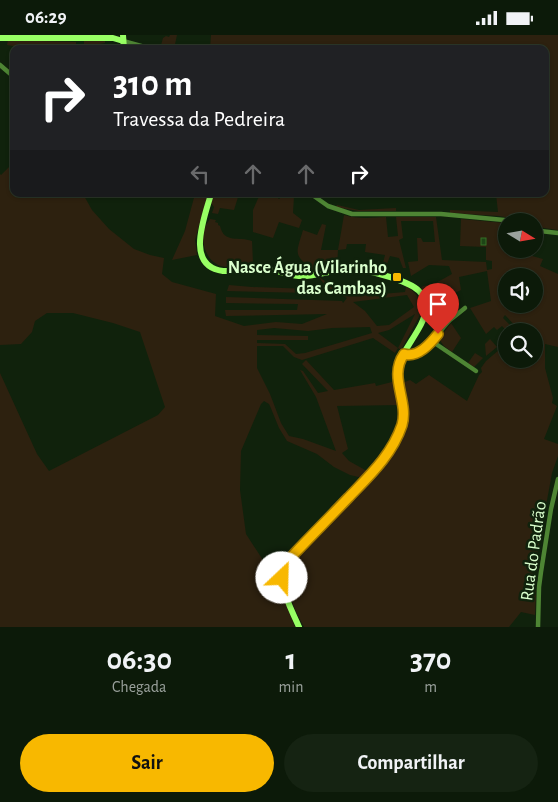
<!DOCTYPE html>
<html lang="pt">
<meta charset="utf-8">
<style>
:root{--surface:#0c1a09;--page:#152312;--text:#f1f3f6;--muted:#9aa19c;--line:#2c382a;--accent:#f8b800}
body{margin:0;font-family:"Alegreya Sans",sans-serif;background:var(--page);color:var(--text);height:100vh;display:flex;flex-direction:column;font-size:19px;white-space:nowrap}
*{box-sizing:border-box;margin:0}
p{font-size:16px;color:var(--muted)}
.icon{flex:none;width:28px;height:28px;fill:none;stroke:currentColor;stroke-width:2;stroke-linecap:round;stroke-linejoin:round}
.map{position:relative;height:592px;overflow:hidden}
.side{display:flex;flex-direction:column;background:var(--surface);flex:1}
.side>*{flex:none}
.hud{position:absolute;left:10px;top:10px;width:539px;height:152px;border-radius:10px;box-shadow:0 1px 4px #0004,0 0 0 1px var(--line);background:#202124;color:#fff;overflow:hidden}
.needle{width:32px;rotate:101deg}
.controls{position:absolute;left:498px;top:178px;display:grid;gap:10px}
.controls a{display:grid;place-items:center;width:45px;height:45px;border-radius:50%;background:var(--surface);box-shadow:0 1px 4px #0004,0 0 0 1px var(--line);font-size:25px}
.pin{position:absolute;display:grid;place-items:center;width:42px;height:42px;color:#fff;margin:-51px -21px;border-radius:50% 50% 50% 0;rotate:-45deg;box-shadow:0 0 5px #0007}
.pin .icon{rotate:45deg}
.me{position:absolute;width:55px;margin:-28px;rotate:24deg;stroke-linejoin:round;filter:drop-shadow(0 0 4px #0008)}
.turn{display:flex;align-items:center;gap:18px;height:105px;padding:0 20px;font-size:22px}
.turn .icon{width:65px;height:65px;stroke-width:2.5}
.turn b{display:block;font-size:35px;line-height:42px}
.lanes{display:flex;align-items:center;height:48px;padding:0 20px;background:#0003;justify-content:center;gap:25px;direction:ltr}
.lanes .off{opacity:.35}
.eta{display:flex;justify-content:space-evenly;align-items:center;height:85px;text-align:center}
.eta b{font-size:30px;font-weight:600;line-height:35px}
.button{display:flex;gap:10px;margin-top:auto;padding:10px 20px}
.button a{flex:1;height:58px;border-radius:30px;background:var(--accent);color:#111;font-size:20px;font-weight:600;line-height:58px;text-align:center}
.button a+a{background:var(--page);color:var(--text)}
.status{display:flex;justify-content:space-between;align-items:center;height:35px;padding:0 25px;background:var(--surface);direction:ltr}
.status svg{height:14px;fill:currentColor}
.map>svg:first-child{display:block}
.green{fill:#2d210f;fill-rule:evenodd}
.building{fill:#1e4517;stroke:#347227}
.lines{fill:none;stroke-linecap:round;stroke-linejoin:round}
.street{stroke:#4e8534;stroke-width:4.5}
.secondary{stroke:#98ff64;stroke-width:6}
.route-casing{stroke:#a17800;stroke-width:12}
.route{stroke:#f8b800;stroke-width:9}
.poi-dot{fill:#f8b800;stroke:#10220c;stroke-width:2}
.labels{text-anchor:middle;stroke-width:5;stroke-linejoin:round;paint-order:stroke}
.poi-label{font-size:18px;font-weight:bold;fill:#daffcd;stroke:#10220c;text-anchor:end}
.street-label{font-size:18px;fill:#daffcd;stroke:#10220c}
</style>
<div class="status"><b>06:29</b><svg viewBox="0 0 49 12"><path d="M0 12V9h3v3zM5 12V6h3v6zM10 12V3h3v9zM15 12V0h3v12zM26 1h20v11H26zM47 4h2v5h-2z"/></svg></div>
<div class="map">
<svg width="558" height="592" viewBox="0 0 558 592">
<rect width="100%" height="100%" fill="#10220c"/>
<g class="green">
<polygon points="170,0 177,0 174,14 160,14 163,3 166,1 169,2"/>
<polygon points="211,0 558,0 558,195 537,192 534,191 534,186 523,186 516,184 499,181 450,178 450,175 498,177 496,159 545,159 545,14 210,14"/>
<polygon points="8,5 76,7 76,14 19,12 7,10"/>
<polygon points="84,6 105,6 105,8 94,10 94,14 84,14"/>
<path d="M14 127V159H83L92 175 109 194 134 214 150 220 164 223 162 239 172 247 216 259 215 281 244 291 276 287 302 289 327 279 226 281 225 275H297L298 269 226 268V262L342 266 343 268 347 263C337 259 324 252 319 242L338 255 347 258 369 255 370 260 405 257 406 252C417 257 422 266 421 278L401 315 398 313 395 318 373 303 302 325 294 322 283 311H257V333L270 359 281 388 289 401 303 404 336 416 316 362 300 335 303 336 318 358 328 356 302 329 306 325 334 355 375 348 376 351 392 347V345L395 346 400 370 337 371 348 414 342 418 349 426 367 436V439L363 443 350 440 334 432 317 419 287 406 279 393 270 371 269 369 264 366 261 369 241 416 240 455 246 499 272 539 279 541 282 558 295 592H0V338L37 419 49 436 158 380 165 372 140 297 113 288 73 278H47L35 286 32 297 21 309 0 310V139L1 140ZM407 260 414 272 389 290 377 291 365 276 353 267ZM415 279 398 313 378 298 389 295ZM370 292 372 298 305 318 296 319 285 309 257 308V305H308V301L257 300V295L274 293 308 296 332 293Z"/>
<polygon points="195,159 208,159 195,205 197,220 172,225 185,196"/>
<polygon points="213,159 239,159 234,175 220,173 218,179 212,178 214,172 211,168"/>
<polygon points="260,159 274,159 279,164 284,159 297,159 294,161 293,178 302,185 299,193 279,187 273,203 253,197 253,175"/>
<polygon points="337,170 359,175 396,173 396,176 358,176 336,172"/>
<path d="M344 180C357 184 371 183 386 182L388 202 398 201 396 182H436L442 225 486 227 487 235 492 234V226L486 225V212L460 211 461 184 505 188 500 197 503 200 502 208 506 210V214H515L519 216 520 214H526L525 219 543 224 540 231 558 239V312L545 309V333L553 363 552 368 557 371 544 404 558 409V421L552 438 531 553 536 556 535 580 521 577 509 592H304C294 574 285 556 290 534 291 529 295 524 297 520 313 503 329 487 345 470 369 445 405 415 408 378 409 368 405 357 402 348L410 345 416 349 429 340 467 366 479 340 482 337 481 333 486 326 506 309V324H534V296H520L505 280 503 283 515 295 514 296H507L502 291 497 295 494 292 486 299 470 273 491 266 487 236 459 242 461 255 429 270 427 261 421 253 423 251 434 249 452 239 449 231 429 230 411 241 408 227 418 226 417 203H421L423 207H435L433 186H401L403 203 399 205 406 233H403L399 223 390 221 384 237 381 236 385 220 365 217 366 209H347L346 214 338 215 337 232 314 237C294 218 295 222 303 195L317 200 322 189 326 190 321 215H338ZM506 241H534V269H506Z"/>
<path d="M210 184 216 185 215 187 218 188V190L220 191C224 209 239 201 252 206L253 228C243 229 231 234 221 231 205 226 199 204 206 190 207 188 209 186 210 184Z"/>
<polygon points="229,250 252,252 311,254 311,258 227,256"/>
<polygon points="451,288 461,303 452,317 444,311 439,304"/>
<polygon points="490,304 497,312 486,321 485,309"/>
<polygon points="475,318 483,323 474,332 468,328"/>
</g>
<rect class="building" x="481" y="203" width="5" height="7"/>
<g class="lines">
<g class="street">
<polyline points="123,6 152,14"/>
<polyline points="0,30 14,42"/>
<polyline points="311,159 328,171 352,179 441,179 504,185 510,186"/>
<polyline points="534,194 540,196 558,198"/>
<polyline points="431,308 436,309 476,336"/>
<path d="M404 319C423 324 438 297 450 285 455 281 460 277 465 273"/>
<polyline points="538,592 539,552 541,537 551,474 558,444"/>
</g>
<g class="secondary">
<polyline points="123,0 124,14"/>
<polyline points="0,3 113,3 123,6"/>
<path d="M211 159C205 181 184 231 223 236 235 237 246 231 258 232 272 234 285 239 299 241 315 242 331 235 347 234 363 233 408 245 419 256 423 260 426 266 426 273 425 292 403 313 398 331 395 343 401 356 403 368 407 389 394 411 382 427L294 519C272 544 288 566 299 592"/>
</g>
</g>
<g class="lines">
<defs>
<path id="route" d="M282 543 286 529 294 519C312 500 330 482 348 463 369 441 392 420 402 390 409 366 388 342 404 319 418 323 430 309 438 299"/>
</defs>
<use href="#route" class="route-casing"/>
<use href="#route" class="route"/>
</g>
<rect class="poi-dot" x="392" y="237" width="10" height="10" rx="2.5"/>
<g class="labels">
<g class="poi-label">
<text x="387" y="238">Nasce Água (Vilarinho<tspan x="387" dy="21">das Cambas)</tspan></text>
</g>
<g class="street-label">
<text transform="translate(533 516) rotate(-82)" y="6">Rua do Padrão</text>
</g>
</g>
</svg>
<div class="controls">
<a><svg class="needle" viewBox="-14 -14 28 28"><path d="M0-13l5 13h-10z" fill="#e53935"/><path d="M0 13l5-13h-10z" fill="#9aa19c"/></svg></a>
<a><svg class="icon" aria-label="sound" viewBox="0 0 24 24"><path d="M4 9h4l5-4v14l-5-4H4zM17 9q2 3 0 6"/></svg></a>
<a><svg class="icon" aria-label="search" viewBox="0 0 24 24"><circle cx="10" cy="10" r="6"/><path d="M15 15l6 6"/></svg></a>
</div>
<div class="pin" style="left:438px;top:299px;background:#d93025"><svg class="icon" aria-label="arrive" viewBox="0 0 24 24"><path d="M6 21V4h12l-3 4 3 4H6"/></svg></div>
<svg class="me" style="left:282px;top:543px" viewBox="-20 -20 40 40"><circle r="19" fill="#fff"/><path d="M0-13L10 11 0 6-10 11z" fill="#f8b800"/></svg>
<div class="hud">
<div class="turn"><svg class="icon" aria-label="right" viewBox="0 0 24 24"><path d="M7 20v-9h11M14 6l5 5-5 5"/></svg><div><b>310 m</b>Travessa da Pedreira</div></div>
<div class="lanes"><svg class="icon off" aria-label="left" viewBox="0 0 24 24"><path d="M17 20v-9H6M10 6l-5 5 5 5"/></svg><svg class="icon off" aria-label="ahead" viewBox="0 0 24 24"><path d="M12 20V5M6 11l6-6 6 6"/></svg><svg class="icon off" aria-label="ahead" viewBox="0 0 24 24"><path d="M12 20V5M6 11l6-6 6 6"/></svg><svg class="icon" aria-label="right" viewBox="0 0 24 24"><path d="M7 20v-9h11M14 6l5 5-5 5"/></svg></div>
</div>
</div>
<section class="side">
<div class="eta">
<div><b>06:30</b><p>Chegada</p></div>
<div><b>1</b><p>min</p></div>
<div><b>370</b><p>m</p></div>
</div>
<div class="button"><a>Sair</a><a>Compartilhar</a></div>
</section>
